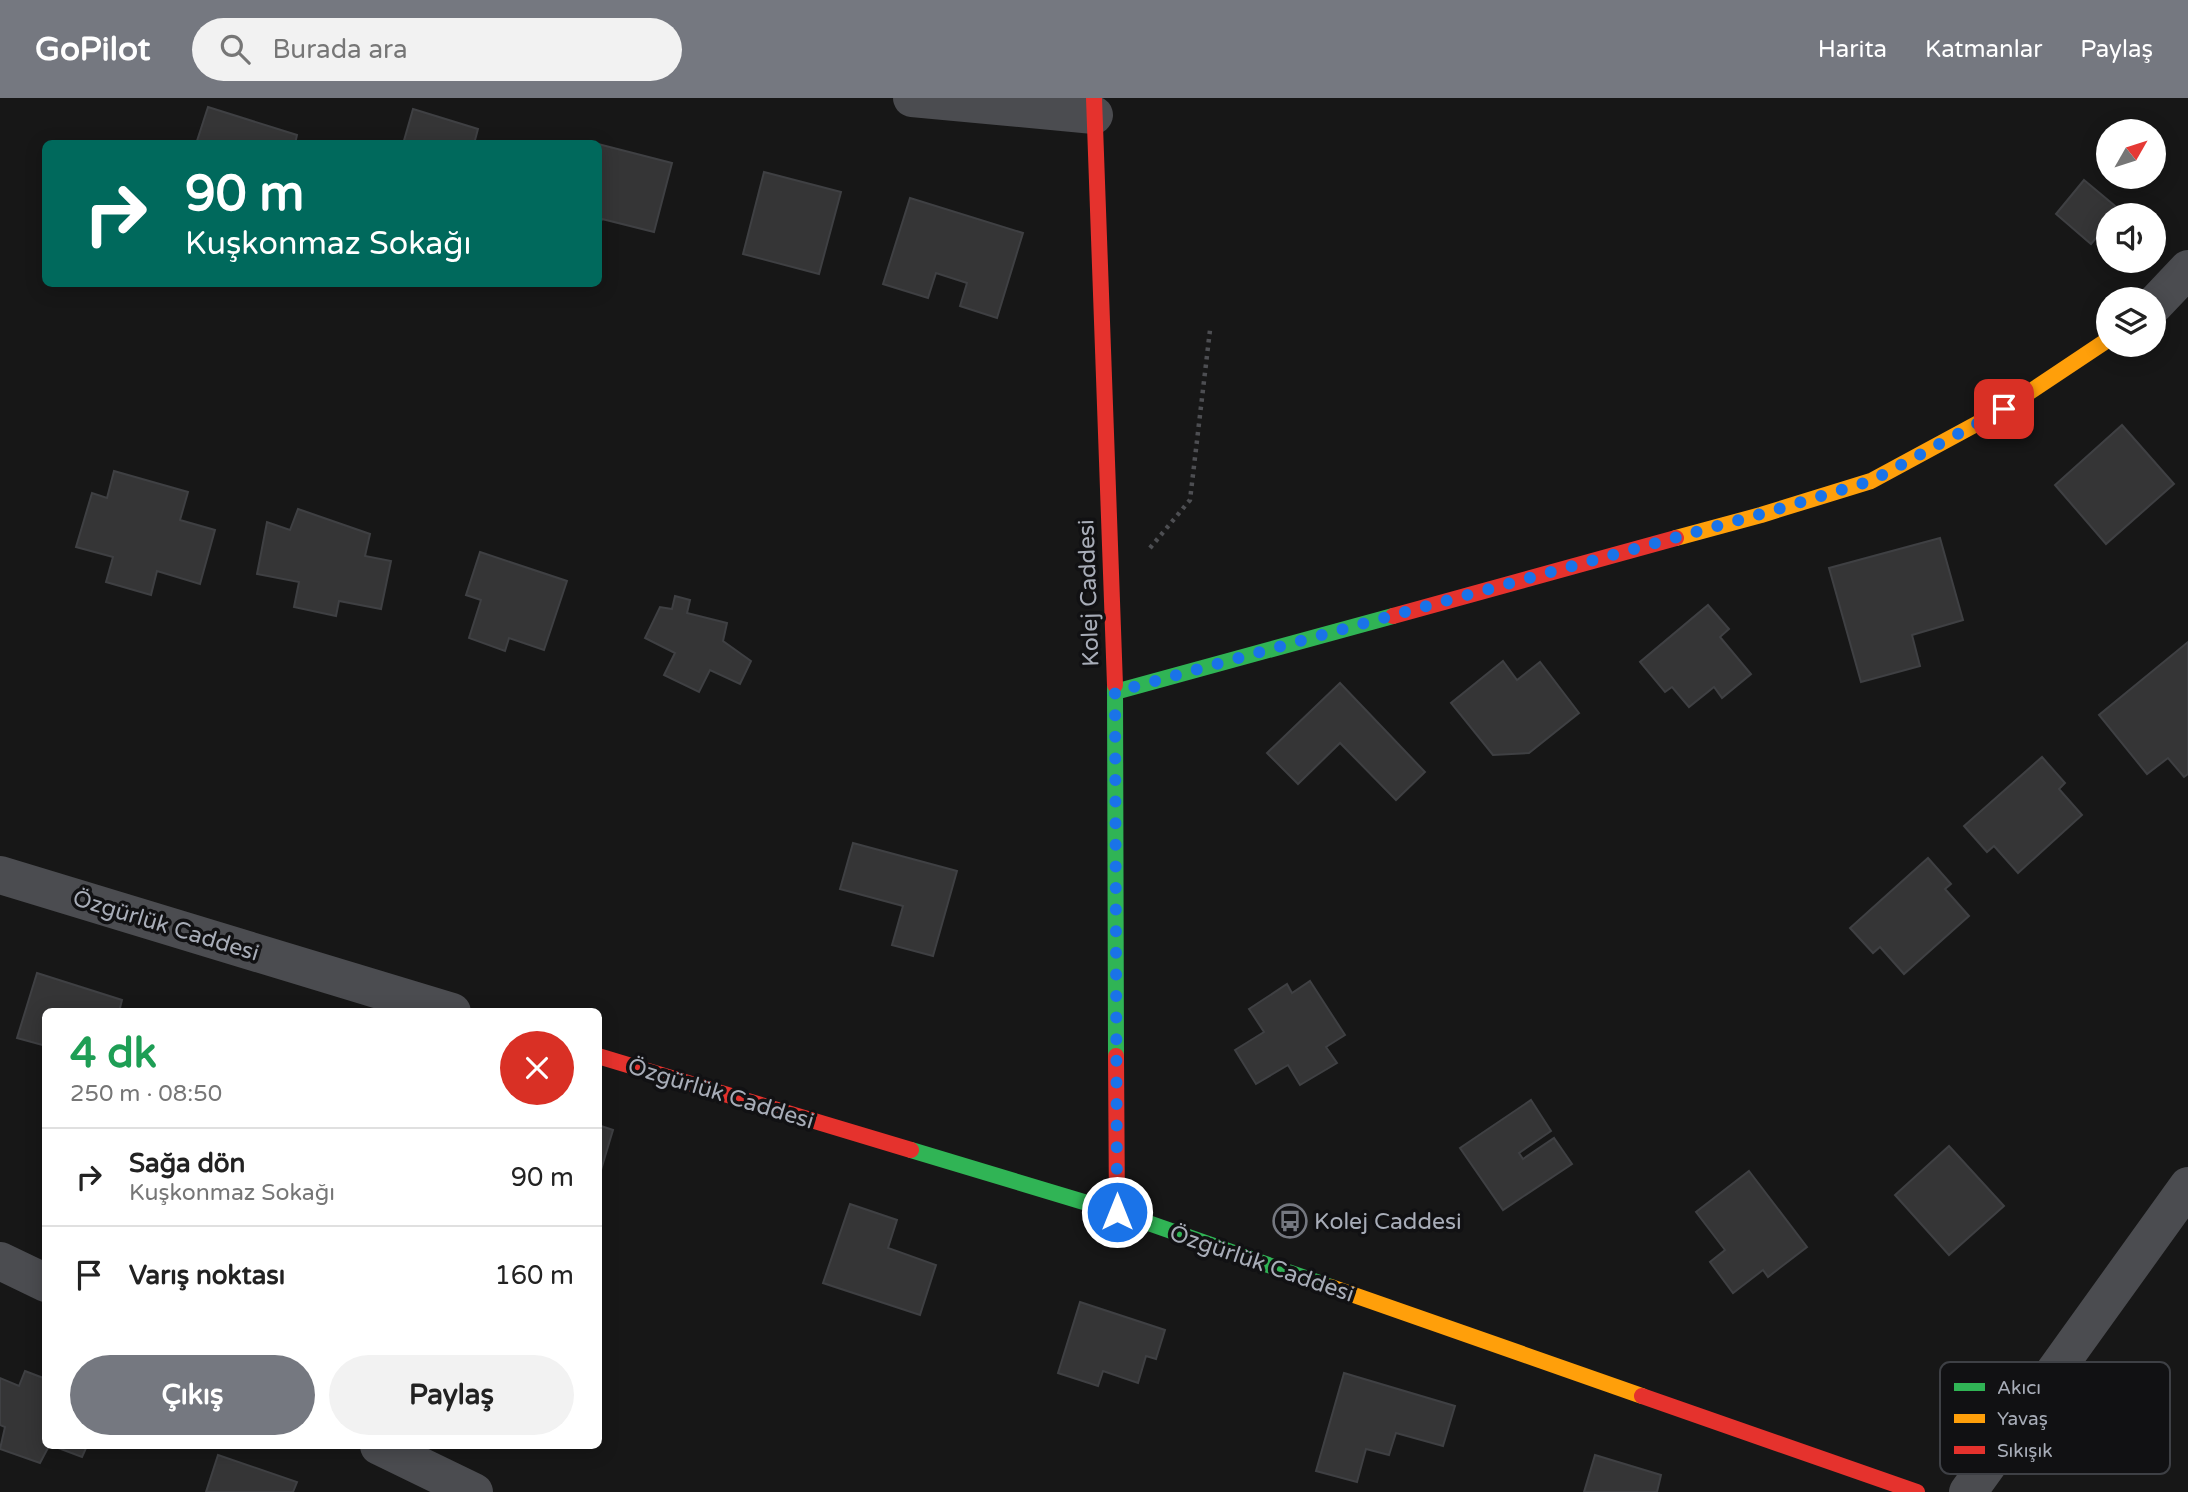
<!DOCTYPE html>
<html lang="tr">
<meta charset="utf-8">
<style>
:root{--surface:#fff;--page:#f2f2f2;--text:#222;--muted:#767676;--line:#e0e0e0;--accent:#757880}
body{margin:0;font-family:"Varela Round",sans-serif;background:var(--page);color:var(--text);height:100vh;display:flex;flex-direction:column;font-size:26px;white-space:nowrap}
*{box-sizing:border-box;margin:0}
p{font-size:23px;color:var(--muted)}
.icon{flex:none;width:38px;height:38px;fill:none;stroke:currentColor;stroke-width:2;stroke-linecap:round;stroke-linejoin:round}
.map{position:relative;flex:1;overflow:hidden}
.drawer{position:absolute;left:42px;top:910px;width:560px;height:441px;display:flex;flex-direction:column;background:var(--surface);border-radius:10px;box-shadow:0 4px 18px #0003}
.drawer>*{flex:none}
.top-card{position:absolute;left:42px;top:42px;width:560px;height:147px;border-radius:10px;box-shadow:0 4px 18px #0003;background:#00695c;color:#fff;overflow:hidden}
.needle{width:46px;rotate:51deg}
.controls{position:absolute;left:2096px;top:21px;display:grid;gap:14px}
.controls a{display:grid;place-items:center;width:70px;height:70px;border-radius:50%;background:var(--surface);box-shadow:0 4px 18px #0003;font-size:35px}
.pin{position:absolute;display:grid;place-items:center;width:60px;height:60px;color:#fff;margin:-30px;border-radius:14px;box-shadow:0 4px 10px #0006}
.me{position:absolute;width:77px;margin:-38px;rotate:0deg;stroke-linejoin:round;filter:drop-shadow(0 0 5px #0008)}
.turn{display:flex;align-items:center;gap:24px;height:147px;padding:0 28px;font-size:32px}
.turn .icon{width:91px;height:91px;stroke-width:2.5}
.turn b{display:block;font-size:49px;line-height:60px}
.round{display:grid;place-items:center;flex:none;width:74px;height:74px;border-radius:37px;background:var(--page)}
.headline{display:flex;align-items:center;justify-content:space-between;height:119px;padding:0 28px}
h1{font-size:42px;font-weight:700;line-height:52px;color:#1e9e55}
.action{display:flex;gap:14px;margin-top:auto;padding:14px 28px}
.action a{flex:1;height:80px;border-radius:42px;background:var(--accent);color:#fff;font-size:28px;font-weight:700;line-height:80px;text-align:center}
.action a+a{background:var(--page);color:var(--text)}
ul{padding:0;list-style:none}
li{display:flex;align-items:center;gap:21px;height:98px;padding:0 28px;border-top:2px solid var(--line)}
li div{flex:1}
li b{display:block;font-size:26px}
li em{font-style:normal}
header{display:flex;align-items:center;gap:42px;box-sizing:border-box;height:98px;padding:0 35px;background:var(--accent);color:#fff}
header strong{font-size:33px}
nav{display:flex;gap:38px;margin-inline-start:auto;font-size:24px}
.search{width:490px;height:63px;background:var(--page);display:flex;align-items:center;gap:18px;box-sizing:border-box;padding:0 24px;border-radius:38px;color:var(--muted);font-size:26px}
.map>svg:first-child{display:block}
.building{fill:#353536;stroke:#3f4043;stroke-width:2}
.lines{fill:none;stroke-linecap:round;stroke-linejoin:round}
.path{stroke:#4d4e52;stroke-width:4.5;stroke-dasharray:3.5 5;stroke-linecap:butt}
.street{stroke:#4b4c50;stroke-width:38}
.fast{stroke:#30b455;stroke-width:16}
.slow{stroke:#ff9f0a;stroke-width:16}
.jam{stroke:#e5322d;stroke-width:16}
.route{stroke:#1a73e8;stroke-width:12;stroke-dasharray:0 21.6}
.labels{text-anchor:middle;stroke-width:7;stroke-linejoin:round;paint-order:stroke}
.street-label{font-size:23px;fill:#a8adb8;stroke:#111113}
.poi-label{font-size:23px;fill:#a8adb8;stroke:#111113;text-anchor:start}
.key{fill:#111113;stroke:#3e4045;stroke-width:2}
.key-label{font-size:19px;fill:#a8adb8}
</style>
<header>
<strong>GoPilot</strong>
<div class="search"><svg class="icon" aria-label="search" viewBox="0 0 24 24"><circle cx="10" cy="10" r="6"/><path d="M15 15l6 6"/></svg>Burada ara</div>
<nav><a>Harita</a><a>Katmanlar</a><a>Paylaş</a></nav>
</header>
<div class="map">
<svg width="2188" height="1394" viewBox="0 0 2188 1394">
<rect width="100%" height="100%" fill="#171717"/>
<g class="building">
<polygon points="208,9 297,37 295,46 196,46"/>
<polygon points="413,11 478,31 474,46 403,46"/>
<polygon points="598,46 672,65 654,134 602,121 598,130"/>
<polygon points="764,74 841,94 819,176 743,156"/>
<polygon points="2084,82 2120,112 2115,117 2109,117 2109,125 2091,146 2056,116"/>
<polygon points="910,100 1023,135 997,220 960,208 967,185 936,175 928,200 883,186"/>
<polygon points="2122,327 2174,386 2106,446 2055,387"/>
<polygon points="114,373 188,394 180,422 215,432 200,486 157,473 151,497 106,484 113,459 76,449 92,395 107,400"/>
<polygon points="298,411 370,436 365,458 391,463 381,511 339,503 336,518 294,509 299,484 257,476 267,424 290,432"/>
<polygon points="1940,440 1963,522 1912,537 1920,568 1861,584 1829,470"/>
<polygon points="480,454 567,483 544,552 509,540 505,553 469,540 481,502 466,497"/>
<polygon points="675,498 690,502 687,515 727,525 723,543 751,563 740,586 710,572 699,594 664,577 675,555 645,540 660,509 672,511"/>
<polygon points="1708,507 1729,531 1720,539 1751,576 1722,600 1714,589 1689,609 1672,589 1665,594 1640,564"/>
<polygon points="2188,544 2188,676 2184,679 2168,660 2147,676 2099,617"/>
<polygon points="1503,563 1517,582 1540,564 1579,615 1529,655 1493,657 1451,605"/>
<polygon points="1340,585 1425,674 1396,702 1340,645 1298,686 1267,655"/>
<polygon points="2042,659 2065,685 2059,691 2082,717 2018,775 1994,748 1987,754 1964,728"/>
<polygon points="853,745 957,773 933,858 892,847 903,808 840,791"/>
<polygon points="1928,760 1951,786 1945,791 1969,818 1904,876 1880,849 1873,855 1850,830"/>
<polygon points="37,875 122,902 119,914 46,914 46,948 17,940"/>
<polygon points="1310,883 1345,937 1326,949 1337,965 1300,987 1288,967 1256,986 1235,952 1264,934 1249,911 1287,886 1292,895"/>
<polygon points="1531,1002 1551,1033 1519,1055 1523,1061 1554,1040 1572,1066 1503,1112 1460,1050"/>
<polygon points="598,1027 613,1032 598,1082"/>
<polygon points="1949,1048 2004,1108 1949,1157 1895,1097"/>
<polygon points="1749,1073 1807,1149 1768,1179 1763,1172 1733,1195 1710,1164 1725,1152 1696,1114"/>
<polygon points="850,1106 897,1122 888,1150 936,1167 920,1217 823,1185"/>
<polygon points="1080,1204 1165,1232 1156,1261 1146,1258 1138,1285 1103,1273 1098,1288 1058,1275"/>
<polygon points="25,1273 46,1281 46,1348 49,1348 40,1365 0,1351 5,1329 0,1327 0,1280 19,1288"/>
<polygon points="1344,1275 1455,1308 1443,1348 1396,1335 1389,1357 1366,1351 1357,1384 1316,1373"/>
<polygon points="53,1348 87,1348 82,1359"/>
<polygon points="218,1357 297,1384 293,1394 206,1394"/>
<polygon points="1595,1357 1661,1377 1657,1394 1584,1394"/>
</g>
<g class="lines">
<polyline class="path" points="1150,450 1190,402 1210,232"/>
<g class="street">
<polyline points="912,0 1094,17"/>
<polyline points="2154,207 2188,171"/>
<polyline points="0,777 452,914"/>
<polyline points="0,1163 46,1185"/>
<polyline points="379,1348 474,1394"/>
<polyline points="1968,1394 2188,1088"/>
</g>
<g class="fast">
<polyline points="1115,587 1116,958"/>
<polyline points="1115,594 1393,518"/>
<polyline points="911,1052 1117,1114 1331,1189"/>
</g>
<g class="slow">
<polyline points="1676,440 1761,417 1871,383 2004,311 2109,241"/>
<polyline points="1331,1189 1642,1298"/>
</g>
<g class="jam">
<polyline points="1094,0 1115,587"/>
<polyline points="1393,518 1676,440"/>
<polyline points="598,958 911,1052"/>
<polyline points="1116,958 1117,1114"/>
<polyline points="1642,1298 1917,1394"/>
</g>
</g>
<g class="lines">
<polyline class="route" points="1117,1114 1115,594 1761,416 1871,383 2004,311"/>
</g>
<defs>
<symbol id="bus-ring" viewBox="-11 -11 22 22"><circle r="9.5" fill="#111113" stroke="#757880" stroke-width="1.5"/><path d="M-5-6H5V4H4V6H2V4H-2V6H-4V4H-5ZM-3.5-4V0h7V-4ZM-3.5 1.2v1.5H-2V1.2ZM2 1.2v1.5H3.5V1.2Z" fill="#757880"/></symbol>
</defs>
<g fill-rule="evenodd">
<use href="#bus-ring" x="1271" y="1104" width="38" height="38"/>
</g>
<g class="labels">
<g class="street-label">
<text transform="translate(1088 495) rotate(-92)" y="8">Kolej Caddesi</text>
<text transform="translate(166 827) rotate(17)" y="8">Özgürlük Caddesi</text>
<text transform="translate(721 995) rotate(17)" y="8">Özgürlük Caddesi</text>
<text transform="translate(1262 1165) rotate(19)" y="8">Özgürlük Caddesi</text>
</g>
<g class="poi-label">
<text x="1314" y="1131">Kolej Caddesi</text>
</g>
</g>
<rect x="1940" y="1264" width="230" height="112" rx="10" class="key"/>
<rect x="1954" y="1285" width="31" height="8" fill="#30b455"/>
<rect x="1954" y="1316" width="31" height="9" fill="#ff9f0a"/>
<rect x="1954" y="1348" width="31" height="8" fill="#e5322d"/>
<g class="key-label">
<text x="1997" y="1296">Akıcı</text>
<text x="1997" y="1327">Yavaş</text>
<text x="1997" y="1359">Sıkışık</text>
</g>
</svg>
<div class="controls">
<a><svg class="needle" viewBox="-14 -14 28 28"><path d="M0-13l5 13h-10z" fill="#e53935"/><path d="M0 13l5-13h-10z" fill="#767676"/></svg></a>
<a><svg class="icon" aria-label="sound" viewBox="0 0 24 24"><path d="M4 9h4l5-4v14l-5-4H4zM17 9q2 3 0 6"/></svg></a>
<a><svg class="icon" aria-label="layers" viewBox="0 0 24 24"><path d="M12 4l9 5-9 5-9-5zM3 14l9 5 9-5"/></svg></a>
</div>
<div class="pin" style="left:2004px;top:311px;background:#d93025"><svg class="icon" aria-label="arrive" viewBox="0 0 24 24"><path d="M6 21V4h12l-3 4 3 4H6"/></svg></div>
<svg class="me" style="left:1117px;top:1114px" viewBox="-20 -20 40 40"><circle r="17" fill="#1a73e8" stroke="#fff" stroke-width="3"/><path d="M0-11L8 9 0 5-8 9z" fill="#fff"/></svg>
<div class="top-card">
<div class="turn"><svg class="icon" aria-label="right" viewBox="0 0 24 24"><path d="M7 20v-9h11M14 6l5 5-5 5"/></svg><div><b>90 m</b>Kuşkonmaz Sokağı</div></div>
</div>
<section class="drawer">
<div class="headline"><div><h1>4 dk</h1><p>250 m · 08:50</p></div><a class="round" style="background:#d93025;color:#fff"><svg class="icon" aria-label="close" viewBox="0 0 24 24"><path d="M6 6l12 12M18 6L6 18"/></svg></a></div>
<ul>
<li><svg class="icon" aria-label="right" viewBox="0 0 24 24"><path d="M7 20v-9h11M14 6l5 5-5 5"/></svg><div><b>Sağa dön</b><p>Kuşkonmaz Sokağı</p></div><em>90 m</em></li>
<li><svg class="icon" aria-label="arrive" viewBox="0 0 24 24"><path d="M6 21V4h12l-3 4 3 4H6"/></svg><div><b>Varış noktası</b></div><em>160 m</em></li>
</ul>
<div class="action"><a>Çıkış</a><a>Paylaş</a></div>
</section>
</div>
